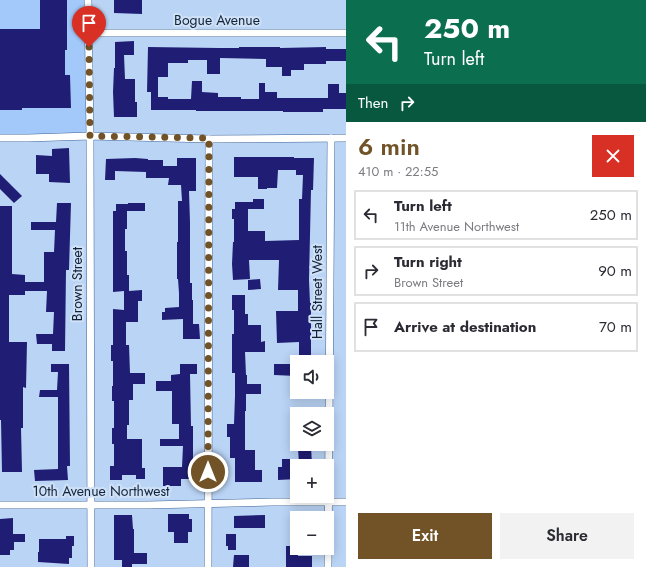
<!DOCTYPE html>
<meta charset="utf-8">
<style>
:root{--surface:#fff;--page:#f2f2f3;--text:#2b2b33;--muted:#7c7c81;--line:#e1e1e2;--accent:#715327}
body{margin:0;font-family:Jost,sans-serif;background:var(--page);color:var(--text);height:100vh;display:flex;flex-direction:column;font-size:15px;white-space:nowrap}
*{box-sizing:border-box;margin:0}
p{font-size:13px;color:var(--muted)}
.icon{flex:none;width:22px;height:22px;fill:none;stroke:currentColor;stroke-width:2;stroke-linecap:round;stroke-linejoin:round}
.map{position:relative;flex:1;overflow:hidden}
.sheet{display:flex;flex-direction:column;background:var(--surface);width:300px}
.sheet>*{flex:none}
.guide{background:#0b6e4f;color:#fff;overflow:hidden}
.fabs{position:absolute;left:290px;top:355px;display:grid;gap:8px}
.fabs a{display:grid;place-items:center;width:44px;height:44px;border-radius:0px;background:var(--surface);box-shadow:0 2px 10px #0003;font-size:20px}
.pin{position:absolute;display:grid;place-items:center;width:34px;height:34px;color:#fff;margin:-41px -17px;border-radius:50% 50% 50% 0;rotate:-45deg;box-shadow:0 0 4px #0007}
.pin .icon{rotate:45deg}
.me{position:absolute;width:44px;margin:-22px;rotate:0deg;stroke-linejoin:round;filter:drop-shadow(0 0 3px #0008)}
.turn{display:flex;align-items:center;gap:14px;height:84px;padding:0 12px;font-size:18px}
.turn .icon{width:52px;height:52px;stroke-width:2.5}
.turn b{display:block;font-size:28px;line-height:34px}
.then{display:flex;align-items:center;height:38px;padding:0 12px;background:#0003;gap:8px;font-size:15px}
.round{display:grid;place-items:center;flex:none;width:42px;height:42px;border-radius:0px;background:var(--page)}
.overview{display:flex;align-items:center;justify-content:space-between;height:68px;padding:0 12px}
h1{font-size:24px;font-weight:600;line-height:30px;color:var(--accent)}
.cta{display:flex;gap:8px;margin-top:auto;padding:8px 12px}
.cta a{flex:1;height:46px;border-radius:0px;background:var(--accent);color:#fff;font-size:16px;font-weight:600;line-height:46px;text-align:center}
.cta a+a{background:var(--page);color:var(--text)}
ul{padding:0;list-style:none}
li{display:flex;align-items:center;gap:12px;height:50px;margin:0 8px 6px;padding:0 4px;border:2px solid var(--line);border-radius:0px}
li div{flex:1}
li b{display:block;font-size:15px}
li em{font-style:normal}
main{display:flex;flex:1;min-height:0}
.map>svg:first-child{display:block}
.built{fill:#a3c9fa}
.building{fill:#201e74}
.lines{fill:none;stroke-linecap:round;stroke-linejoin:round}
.street-casing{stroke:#3d6495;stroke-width:8}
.street{stroke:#fff;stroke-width:7}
.route{stroke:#715327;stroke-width:7;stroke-dasharray:0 12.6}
.labels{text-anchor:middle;stroke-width:4;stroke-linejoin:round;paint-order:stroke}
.street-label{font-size:14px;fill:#122237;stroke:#cfe1f7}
</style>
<main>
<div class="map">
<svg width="346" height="567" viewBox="0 0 346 567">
<rect width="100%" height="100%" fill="#bad4f6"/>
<polygon class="built" points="0,0 88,0 90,136 0,138"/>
<g class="building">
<polygon points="40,0 67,0 67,50 65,50 65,75 70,75 71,108 22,108 22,110 0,110 0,29 40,29"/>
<polygon points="114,0 142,0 142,14 114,13"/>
<polygon points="134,41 134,55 124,55 125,79 135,79 135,102 137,102 137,117 114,117 113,92 114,68 115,68 115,42"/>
<polygon points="148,47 219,48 239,48 239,47 280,47 280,48 326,47 326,49 346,49 346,61 326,61 326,64 304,64 304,70 291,70 291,76 282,76 282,67 266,67 266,59 220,58 220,74 207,74 207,60 188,60 188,63 168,63 168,77 158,77 158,97 168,97 168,99 191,99 192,81 202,81 202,92 218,93 218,97 241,97 241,99 259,99 259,83 265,83 265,92 277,92 277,98 328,98 328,84 339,84 339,93 346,93 346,109 323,109 323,112 283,112 283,111 196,111 196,110 151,110 151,92 147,92"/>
<polygon points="69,148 70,183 49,182 49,174 36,174 36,155 52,156 52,149"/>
<polygon points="234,157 294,157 294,158 314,158 313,190 311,190 309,280 310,303 311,303 311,360 299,360 299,342 277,343 276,311 298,311 298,290 278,290 279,260 249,260 250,279 233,280 232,264 233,242 234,242 234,219 232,219 232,209 235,209 235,202 253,202 253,199 264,199 264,209 248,209 248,231 265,231 265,241 299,240 299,199 302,199 303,175 296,175 296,170 278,170 277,188 267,188 267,189 258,189 258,177 234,177"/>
<polygon points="135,158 148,159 148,160 163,160 163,166 177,166 177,158 196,158 196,191 189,191 190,222 190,283 192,283 192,300 193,300 193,324 199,324 200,339 183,339 183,319 162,320 162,312 165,312 165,308 179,307 179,293 178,279 177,279 177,242 178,242 178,201 182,201 181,185 168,185 169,178 146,178 146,172 115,171 115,180 105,180 106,159"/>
<polygon points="0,174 22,196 14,203 0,189"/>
<polygon points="57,203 71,203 69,270 66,270 65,351 52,351 52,344 37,344 36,334 53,334 54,312 46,312 47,291 25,291 25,295 9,295 9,342 27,342 26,388 23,387 23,428 21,428 22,472 2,472 1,420 0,420 0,206 12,206 12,274 25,275 25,282 44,282 44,252 54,252 55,230 31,230 31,222 56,222"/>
<polygon points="128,203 145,203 145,211 127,211 127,229 125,229 125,251 127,251 127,275 129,275 129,291 142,290 142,301 138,301 138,322 126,322 126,345 129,345 130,373 145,373 145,384 133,384 133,400 129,400 129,425 127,425 127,439 142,439 142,468 145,468 145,479 136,479 136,475 122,475 122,480 110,480 110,466 114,466 114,444 112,444 112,428 114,428 114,401 112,401 112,386 113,386 113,361 111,361 111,345 113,345 113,309 124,310 124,291 113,292 113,211 116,211 116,204 128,204"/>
<polygon points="260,279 261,289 248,290 248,280"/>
<polygon points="232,295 245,295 245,314 248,314 248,325 261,325 261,342 265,341 265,352 245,352 246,375 247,375 247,384 261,384 261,394 246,394 246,411 245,411 245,450 255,450 255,470 262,470 262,482 235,482 235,458 230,458 230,437 227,437 227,424 234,424 235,396 235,373 232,373 232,334 234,334 234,310 232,310"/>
<polygon points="51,364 69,364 70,466 67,466 68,480 35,481 34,470 58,469 58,397 39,397 40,390 57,390 58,372 51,372"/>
<polygon points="180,364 197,364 197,374 190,374 191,426 193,426 193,462 191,462 191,479 181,479 181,486 163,486 163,467 182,467 183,446 160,446 160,439 179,439 179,424 172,424 172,391 156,391 156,381 171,381 171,375 180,374"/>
<polygon points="274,364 297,364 297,376 274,375"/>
<polygon points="298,447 311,447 312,464 299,465"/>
<polygon points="282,459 297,459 297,479 278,480 278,467 282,467"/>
<polygon points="168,514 189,514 189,519 192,519 192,532 188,532 188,543 174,543 174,532 168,532"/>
<polygon points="114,515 132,515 133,529 134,529 134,553 147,553 147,564 132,564 132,567 122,567 122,560 114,560"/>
<polygon points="265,515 265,528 234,528 234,516"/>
<polygon points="13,518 13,534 25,534 25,542 14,542 14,550 10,550 10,555 0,555 0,519"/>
<polygon points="226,534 236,534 236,550 228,550 228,546 226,546"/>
<polygon points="66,536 74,536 74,546 72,546 72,558 69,558 69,564 38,562 38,552 39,552 39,539 66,539"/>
<polygon points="286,546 297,546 298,556 312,556 312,567 286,567"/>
<polygon points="234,555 249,555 249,567 233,567"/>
</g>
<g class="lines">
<defs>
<g id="street">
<polyline points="88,0 90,136 91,567"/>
<polyline points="88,33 346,33"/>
<polyline points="0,138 28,138 90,136 209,139 346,138"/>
<polyline points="0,505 148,505 272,502 346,502"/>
<polyline points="208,567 209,139"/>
<polyline points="328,567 331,138"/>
</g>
</defs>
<use href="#street" class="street-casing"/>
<use href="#street" class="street"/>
</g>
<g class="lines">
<polyline class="route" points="89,47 90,136 209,138 208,472"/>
</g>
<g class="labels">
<g class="street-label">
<text x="217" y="25">Bogue Avenue</text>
<text transform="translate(77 284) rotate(-90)" y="5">Brown Street</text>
<text transform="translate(317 292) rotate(-90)" y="5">Hall Street West</text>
<text x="101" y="496">10th Avenue Northwest</text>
</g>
</g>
</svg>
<div class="fabs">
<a><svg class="icon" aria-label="sound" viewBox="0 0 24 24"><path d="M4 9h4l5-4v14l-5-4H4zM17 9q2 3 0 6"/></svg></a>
<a><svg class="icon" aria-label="layers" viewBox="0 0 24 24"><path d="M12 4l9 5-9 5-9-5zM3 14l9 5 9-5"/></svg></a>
<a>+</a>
<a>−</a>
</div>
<div class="pin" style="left:89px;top:47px;background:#d93025"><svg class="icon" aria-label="arrive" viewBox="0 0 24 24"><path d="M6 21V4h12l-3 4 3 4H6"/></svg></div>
<svg class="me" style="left:208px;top:472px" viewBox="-20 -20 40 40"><circle r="17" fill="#715327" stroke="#fff" stroke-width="3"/><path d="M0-11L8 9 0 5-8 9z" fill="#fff"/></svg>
</div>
<section class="sheet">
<div class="guide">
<div class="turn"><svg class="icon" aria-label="left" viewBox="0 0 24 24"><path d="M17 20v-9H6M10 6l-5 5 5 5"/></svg><div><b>250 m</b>Turn left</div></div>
<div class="then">Then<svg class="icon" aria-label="right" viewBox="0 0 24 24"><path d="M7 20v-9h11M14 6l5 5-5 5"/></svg></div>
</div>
<div class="overview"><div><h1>6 min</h1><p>410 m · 22:55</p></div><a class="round" style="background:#d93025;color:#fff"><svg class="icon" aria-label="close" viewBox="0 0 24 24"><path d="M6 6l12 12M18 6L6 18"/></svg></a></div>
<ul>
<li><svg class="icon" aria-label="left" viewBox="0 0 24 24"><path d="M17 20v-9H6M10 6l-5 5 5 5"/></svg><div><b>Turn left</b><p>11th Avenue Northwest</p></div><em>250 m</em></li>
<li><svg class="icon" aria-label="right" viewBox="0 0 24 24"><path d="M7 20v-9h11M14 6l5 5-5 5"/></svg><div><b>Turn right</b><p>Brown Street</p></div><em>90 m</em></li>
<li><svg class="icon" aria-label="arrive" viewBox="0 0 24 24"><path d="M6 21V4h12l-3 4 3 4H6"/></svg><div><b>Arrive at destination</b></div><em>70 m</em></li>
</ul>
<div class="cta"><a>Exit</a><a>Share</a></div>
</section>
</main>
